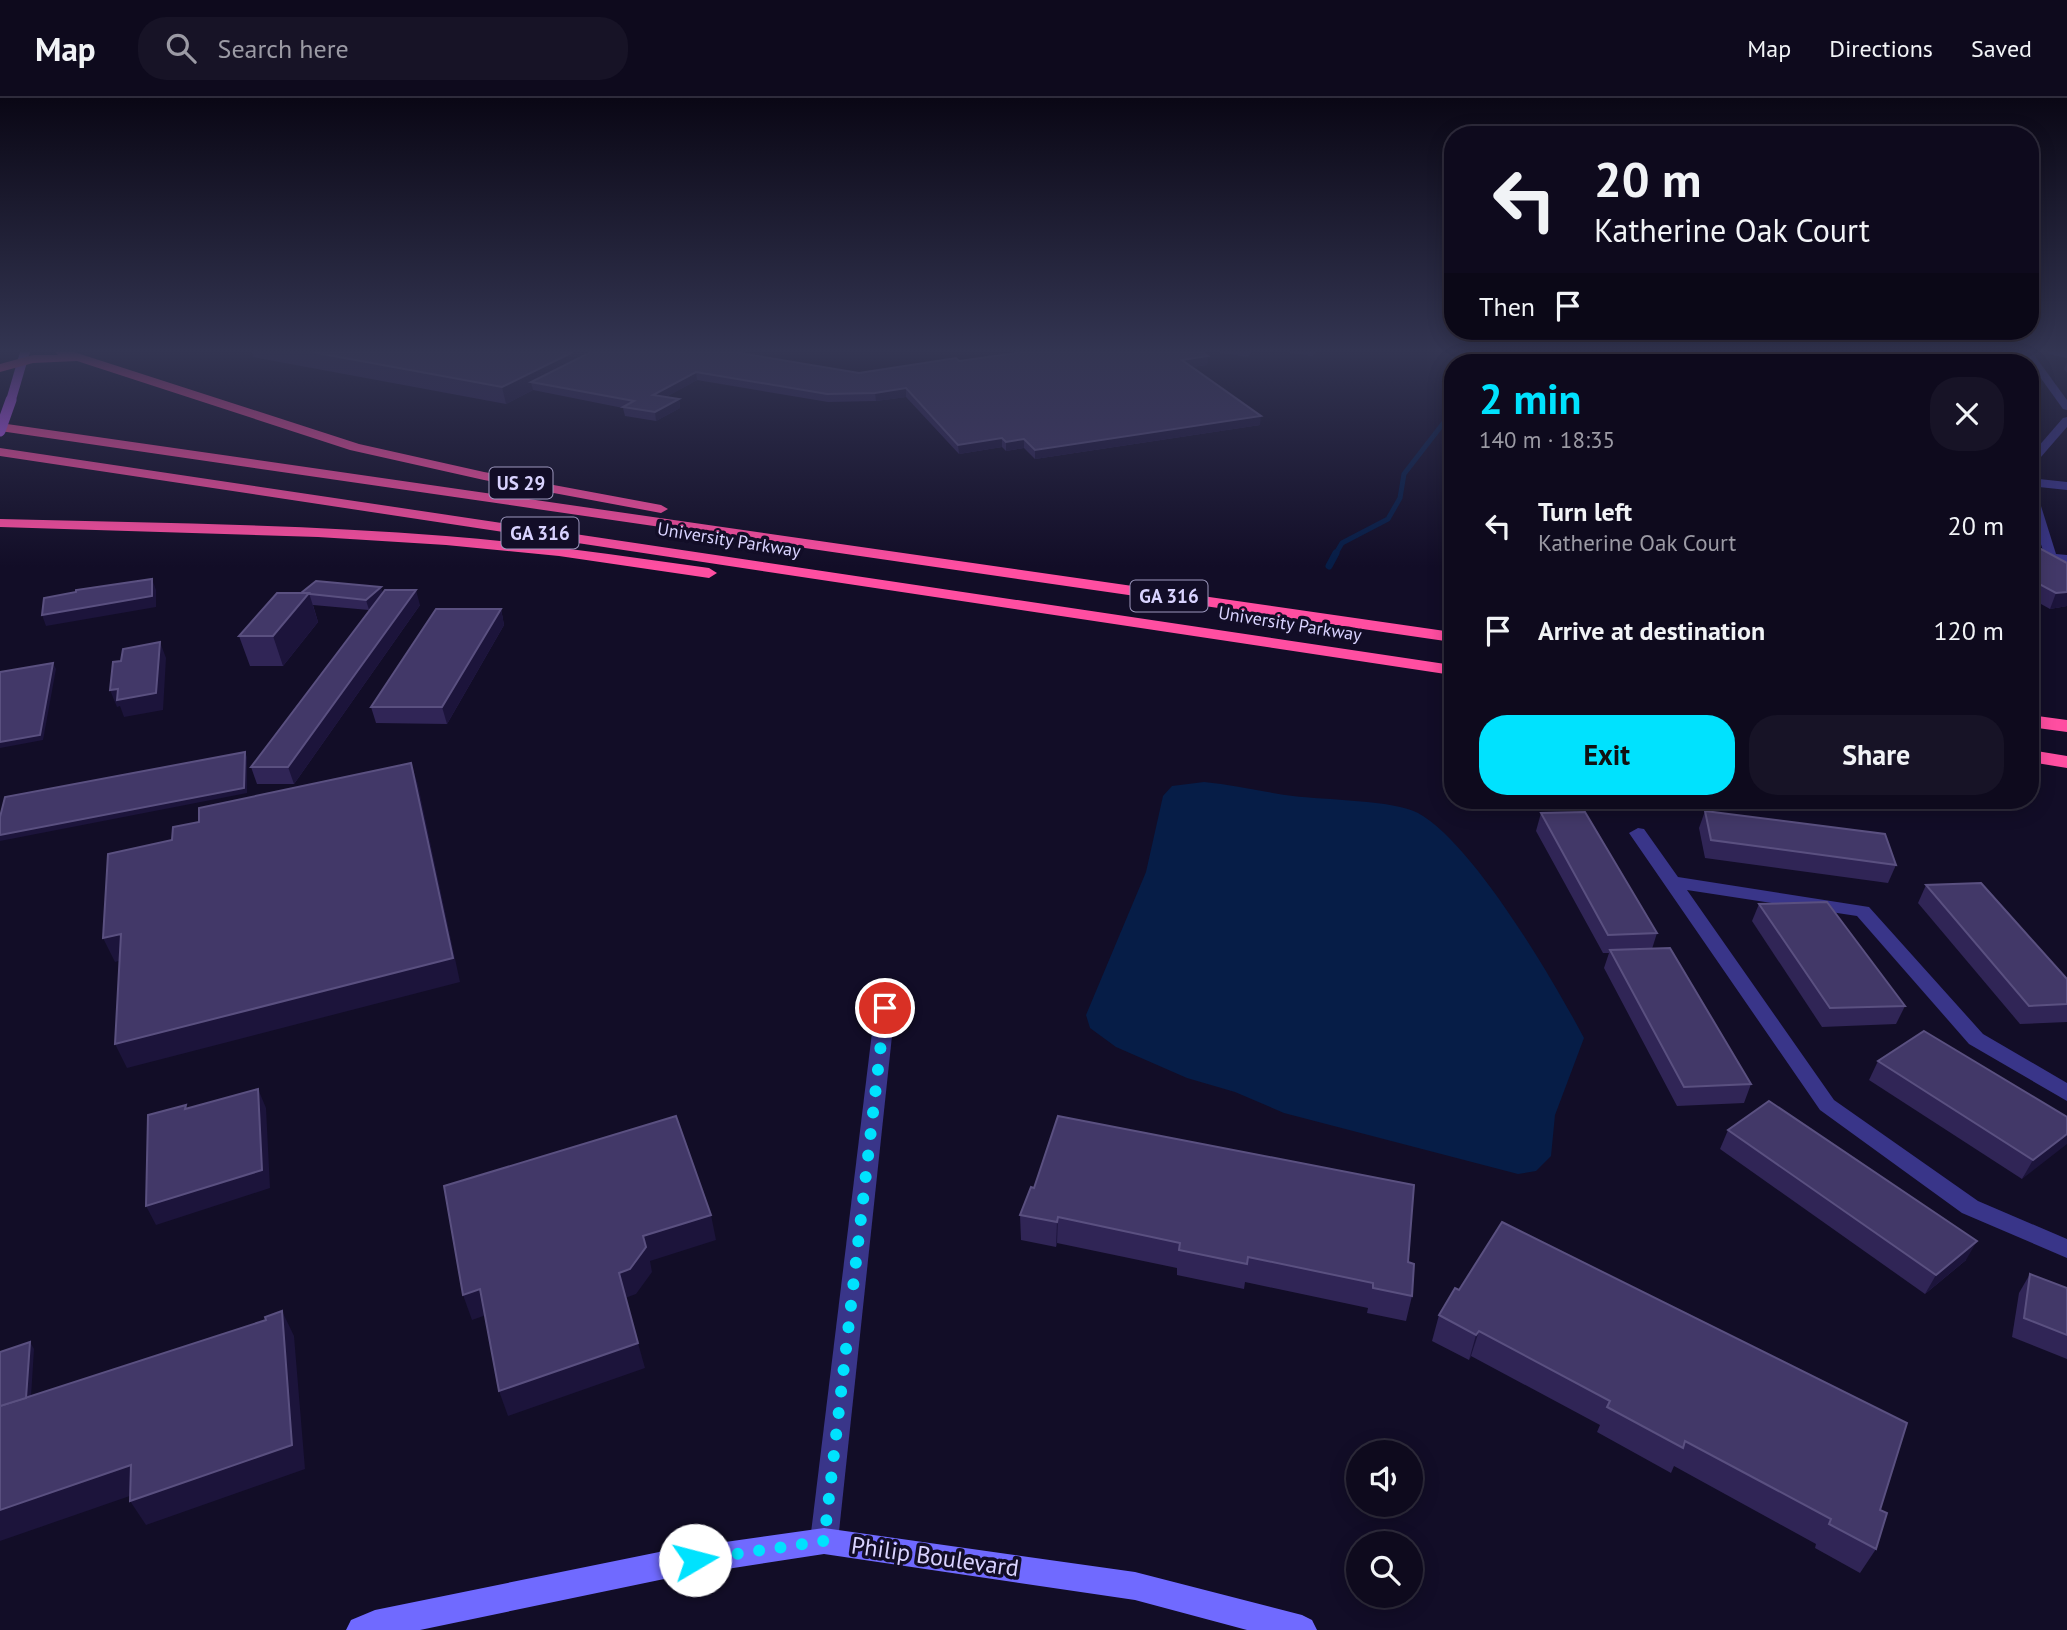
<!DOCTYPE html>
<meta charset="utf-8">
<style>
:root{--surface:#0e0a1d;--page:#171326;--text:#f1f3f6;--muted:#9b9aa4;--line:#2e2b3b;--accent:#00e2fe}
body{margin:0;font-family:"PT Sans",sans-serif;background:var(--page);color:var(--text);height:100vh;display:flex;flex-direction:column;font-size:26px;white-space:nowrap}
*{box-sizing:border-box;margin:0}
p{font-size:23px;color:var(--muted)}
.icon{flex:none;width:38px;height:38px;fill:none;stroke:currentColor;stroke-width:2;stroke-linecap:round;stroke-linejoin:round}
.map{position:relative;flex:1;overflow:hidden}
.panel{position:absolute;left:1444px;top:256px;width:595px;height:455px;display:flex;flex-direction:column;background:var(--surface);border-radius:28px;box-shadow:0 4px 18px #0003,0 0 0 2px var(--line)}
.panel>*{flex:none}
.guide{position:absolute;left:1444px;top:28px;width:595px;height:214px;border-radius:28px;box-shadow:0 4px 18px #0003,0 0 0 2px var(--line);background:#0e0a1d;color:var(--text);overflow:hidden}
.buttons{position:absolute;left:1346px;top:1342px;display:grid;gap:14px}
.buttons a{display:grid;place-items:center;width:77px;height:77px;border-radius:50%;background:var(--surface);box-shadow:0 4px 18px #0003,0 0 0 2px var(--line);font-size:35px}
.pin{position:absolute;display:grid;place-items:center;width:60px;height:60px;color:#fff;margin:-30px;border:4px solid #fff;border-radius:50%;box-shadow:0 2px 7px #0007}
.me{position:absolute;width:77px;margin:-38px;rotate:82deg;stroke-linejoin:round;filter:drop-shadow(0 0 5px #0008)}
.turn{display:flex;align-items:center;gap:24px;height:147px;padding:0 35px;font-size:32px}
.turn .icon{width:91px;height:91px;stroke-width:2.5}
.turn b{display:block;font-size:49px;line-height:60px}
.then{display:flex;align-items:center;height:66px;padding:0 35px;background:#0003;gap:14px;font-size:26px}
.round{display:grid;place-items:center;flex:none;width:74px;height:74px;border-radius:28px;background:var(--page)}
.summary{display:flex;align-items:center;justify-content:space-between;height:119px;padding:0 35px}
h1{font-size:42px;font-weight:700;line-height:52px;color:var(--accent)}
.action{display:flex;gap:14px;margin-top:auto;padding:14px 35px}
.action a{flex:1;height:80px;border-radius:28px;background:var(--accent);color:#111;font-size:28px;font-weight:700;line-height:80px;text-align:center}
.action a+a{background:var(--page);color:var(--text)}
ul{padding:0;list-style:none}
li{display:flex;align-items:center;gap:21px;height:105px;padding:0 35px}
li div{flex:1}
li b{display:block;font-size:26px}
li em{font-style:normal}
header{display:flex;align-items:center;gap:42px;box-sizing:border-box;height:98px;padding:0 35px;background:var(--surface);border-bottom:2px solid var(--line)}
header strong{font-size:33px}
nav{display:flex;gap:38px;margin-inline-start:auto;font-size:24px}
.search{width:490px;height:63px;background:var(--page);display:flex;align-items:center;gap:18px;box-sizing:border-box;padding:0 24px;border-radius:28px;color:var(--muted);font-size:26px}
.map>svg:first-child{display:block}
.water{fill:#061d47}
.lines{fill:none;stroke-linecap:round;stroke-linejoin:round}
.stream-far1{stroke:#061d47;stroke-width:5}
.stream{stroke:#061d47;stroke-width:7}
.street{fill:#393589;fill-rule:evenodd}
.secondary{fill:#706aff;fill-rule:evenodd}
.primary{fill:#c35aff;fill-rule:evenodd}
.highway{fill:#ff4ea1;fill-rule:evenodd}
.primary-bridge{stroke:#c35aff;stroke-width:11}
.wall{fill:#302556}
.shaded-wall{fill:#1c143b}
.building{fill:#423868;stroke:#5a5080;stroke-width:2}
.route{stroke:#00e2fe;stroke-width:12;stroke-dasharray:0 21.6}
.labels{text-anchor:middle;stroke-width:7;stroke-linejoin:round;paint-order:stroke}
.far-street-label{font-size:18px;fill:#d9d3ff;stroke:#120d27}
.shield{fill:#120d27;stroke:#9d98be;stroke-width:2}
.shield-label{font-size:19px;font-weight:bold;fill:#d9d3ff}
.near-street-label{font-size:24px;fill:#d9d3ff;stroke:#120d27}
</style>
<header>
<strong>Map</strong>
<div class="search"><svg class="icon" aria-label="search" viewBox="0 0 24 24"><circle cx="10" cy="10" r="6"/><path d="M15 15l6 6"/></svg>Search here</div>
<nav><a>Map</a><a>Directions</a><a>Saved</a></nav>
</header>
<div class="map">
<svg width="2067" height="1532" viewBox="0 0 2067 1532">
<rect width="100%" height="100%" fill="#120d27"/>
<path class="water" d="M1204 684C1234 687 1263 694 1293 698 1324 702 1394 702 1418 715 1473 745 1554 883 1584 940L1555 1017 1551 1058 1536 1073 1518 1076 1284 1015 1235 994 1187 980 1116 949 1090 930 1086 917 1146 774 1163 698 1172 688Z"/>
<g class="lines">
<g class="stream-far1">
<polyline points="1489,264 1495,254"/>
<polyline points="1335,457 1342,445 1388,421 1400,400 1404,376 1452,314"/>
</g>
<polyline class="stream" points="1329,468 1336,455"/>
<g class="street">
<polygon points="1557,254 1568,254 1557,264 1546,264"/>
<polygon points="1838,254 1849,254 1840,264 1830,264"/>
<polygon points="2022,254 2032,254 2067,302 2067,312 2063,311"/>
<polygon points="2047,254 2067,254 2067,260 2049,256"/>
<polygon points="2067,319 2067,329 2034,367 2030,368 2030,358 2063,320"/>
<polygon points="2030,380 2067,384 2067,392 2030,388"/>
<polygon points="2030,388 2036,392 2056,456 2067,457 2067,465 2046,462 2045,459 2030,411"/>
<polygon points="1638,730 1644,731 1678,779 1869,809 1983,936 2067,985 2067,1003 1969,946 1857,818 1687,792 1834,1002 1978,1103 2067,1141 2067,1160 1962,1115 1820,1012 1629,735"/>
<polygon points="885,903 892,905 895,910 838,1443 834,1452 824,1456 814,1452 810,1443 875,910 878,905"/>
</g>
<polygon class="secondary" points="824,1430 1135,1474 1302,1517 1312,1522 1317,1532 1247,1532 1135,1502 824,1456 669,1480 420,1532 346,1532 351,1522 375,1512 669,1452"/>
<polygon class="primary" points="20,254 30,254 16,302 11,305 6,302"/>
<g class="highway">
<polygon points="55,254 74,254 359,346 484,374 661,407 668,411 661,415 484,382 350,352 77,263 33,265 0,274 0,266 33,257 58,257"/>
<polygon points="0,325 1452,534 1452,544 0,333"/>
<polygon points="0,350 1452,567 1452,577 0,358"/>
<path d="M0 421C149 425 297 426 446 438 534 445 621 458 709 470L717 475 709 480 559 458 446 447 318 439 0 429Z"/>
<polygon points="2030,617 2067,622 2067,634 2030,629"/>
<polygon points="2030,652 2067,658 2067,670 2030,664"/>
</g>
<polyline class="primary-bridge" points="0,333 11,302"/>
</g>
<g class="wall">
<polygon points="252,254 734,254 859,275 959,263 1208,258 1207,267 1191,269 1260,327 1035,361 1024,350 1006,353 1002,349 959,356 906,299 876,303 828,304 697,282 666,299 679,301 680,310 656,323 625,318 623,310 533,292 506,306 253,259"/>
<polygon points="1216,254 1252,254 1248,259"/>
<polygon points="1286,254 1315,254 1312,258"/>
<polygon points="1646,254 1662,254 1659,257"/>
<polygon points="1724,254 1792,254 1789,263 1787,264 1710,264 1723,256"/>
<polygon points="2067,264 2067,275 2064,271"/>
<polygon points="2030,445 2067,508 2050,511 2030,500"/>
<polygon points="277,495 383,495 420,507 294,686 257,686 251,669 371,510 369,512 313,507 318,524 283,568 250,568 239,538"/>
<polygon points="501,511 504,527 447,626 376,625 371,609"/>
<polygon points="1705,713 1896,767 1888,785 1705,760 1699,730"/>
<polygon points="1541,715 1657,835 1652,851 1751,986 1744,1005 1677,1008 1604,870 1609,855 1603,855 1536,733"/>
<polygon points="1926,787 2067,881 2067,924 2020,926 1918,805"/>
<polygon points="1759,806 1905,908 1896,926 1822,929 1752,823"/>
<polygon points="1878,963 2067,1019 2022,1081 1869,982"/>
<polygon points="1728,1032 1966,1162 1925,1196 1720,1051"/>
<polygon points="1031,1089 1408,1164 1412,1198 1406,1223 1367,1215 1368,1210 1245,1184 1244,1191 1177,1177 1177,1170 1057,1145 1056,1149 1021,1142 1020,1117"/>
<polygon points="2030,1176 2067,1190 2067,1261 2012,1239 2019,1195"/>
<polygon points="1455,1190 1880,1412 1876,1451 1860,1475 1815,1450 1816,1446 1674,1368 1671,1375 1597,1334 1600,1327 1471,1258 1469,1262 1432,1243 1439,1217"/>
</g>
<g class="shaded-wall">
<polygon points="573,254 609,254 531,284 533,292 506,306 502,289"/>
<polygon points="1641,254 1642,254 1639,264 1633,264"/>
<polygon points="1788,254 1792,254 1789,263 1787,264 1781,264 1782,259"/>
<polygon points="1994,254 1995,254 1991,264 1984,264"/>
<polygon points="1208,258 1207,267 1181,270 1182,262"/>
<polygon points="696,274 697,282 655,305 653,297"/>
<polygon points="906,290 906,299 876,303 875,295"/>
<polygon points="679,301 680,310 656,323 655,314"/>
<polygon points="1261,318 1260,327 1035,361 1035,352"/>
<polygon points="1002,340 1002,349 959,356 958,347"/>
<polygon points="1024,341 1024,350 1006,353 1006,344"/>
<polygon points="152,481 156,492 156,509 46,528 42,517"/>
<polygon points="381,489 384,499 369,512 366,502"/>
<polygon points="416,492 420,507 294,686 288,669"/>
<polygon points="2067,494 2067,508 2050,511 2056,495"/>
<polygon points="309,495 318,524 283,568 273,538"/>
<polygon points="501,511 504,527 447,626 442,609"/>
<polygon points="160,544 166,560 163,612 124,619 120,608 117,609 110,592"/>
<polygon points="53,565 56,571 43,642 0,650 0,644"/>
<polygon points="245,654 247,659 247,695 0,743 0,737"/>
<polygon points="411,665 418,687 460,884 127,970 115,946"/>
<polygon points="121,836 132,859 115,864 103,840"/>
<polygon points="258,991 266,1010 270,1090 156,1127 146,1108"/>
<polygon points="2067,1036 2067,1046 2022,1081 2033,1062"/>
<polygon points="711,1117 716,1142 650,1163 652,1174 636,1196 625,1200 619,1175 643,1138"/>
<polygon points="1058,1119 1057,1145 1056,1149 1057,1124"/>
<polygon points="1977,1143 1966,1162 1925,1196 1936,1177"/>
<polygon points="480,1191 489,1216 472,1222 463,1197"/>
<polygon points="282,1213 294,1238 305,1371 146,1427 130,1403"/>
<polygon points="1479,1233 1471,1258 1469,1262 1476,1237"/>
<polygon points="30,1244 34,1251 29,1330 0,1339"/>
<polygon points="638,1245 645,1270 508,1318 499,1293"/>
<polygon points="131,1367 147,1392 0,1443 0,1412"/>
</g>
<g class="building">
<polygon points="312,254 573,254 502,289"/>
<polygon points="591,254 734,254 859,275 956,260 959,263 1024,254 1202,254 1208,258 1182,262 1261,318 1035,352 1024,341 1006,344 1002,340 958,347 906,290 875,295 827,296 696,274 653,297 679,301 655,314 623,309 634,303 531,284"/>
<polygon points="1588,254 1641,254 1633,264 1579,264"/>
<polygon points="1758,254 1788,254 1782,259"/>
<polygon points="1930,254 1994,254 1984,264 1919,264"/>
<polygon points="1720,256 1765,264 1710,264"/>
<polygon points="2030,445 2067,465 2067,494 2056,495 2030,481"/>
<polygon points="152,481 152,498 42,517 44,500 76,494 76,492"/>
<polygon points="316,483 381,489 366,502 301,495"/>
<polygon points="385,492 416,492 288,669 251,669"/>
<polygon points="277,495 309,495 273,538 239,538"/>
<polygon points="436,511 501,511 442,609 371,609"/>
<polygon points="160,544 156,595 117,602 118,591 110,592 113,564 121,563 123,551"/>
<polygon points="53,565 40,637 0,644 0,574"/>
<polygon points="245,654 244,690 0,737 0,719 5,699"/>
<polygon points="411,665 453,860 115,946 121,836 103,840 108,756 172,742 173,729 199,724 199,710"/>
<polygon points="1705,713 1885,736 1896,767 1711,742"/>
<polygon points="1585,714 1657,835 1608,837 1541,715"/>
<polygon points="1981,785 2067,881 2067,906 2029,908 1926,787"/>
<polygon points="1827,804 1905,908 1830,910 1759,806"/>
<polygon points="1670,850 1751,986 1684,989 1610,852"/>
<polygon points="1924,933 2067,1019 2067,1036 2033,1062 1878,963"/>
<polygon points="258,991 262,1072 146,1108 148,1017 186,1007 185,1011"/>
<polygon points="1769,1003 1977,1143 1936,1177 1728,1032"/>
<polygon points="676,1018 711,1117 643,1138 646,1149 630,1171 619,1175 638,1245 499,1293 480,1191 463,1197 444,1088"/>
<polygon points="1058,1018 1414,1087 1408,1164 1414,1166 1412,1198 1373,1190 1373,1185 1248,1159 1247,1166 1179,1152 1180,1145 1058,1119 1057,1124 1020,1117 1031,1089 1034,1090"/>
<polygon points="1502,1124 1907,1325 1880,1412 1887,1415 1876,1451 1829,1426 1831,1421 1685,1343 1683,1350 1607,1309 1610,1303 1479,1233 1476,1237 1439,1217 1455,1190 1459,1192"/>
<polygon points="2030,1176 2067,1190 2067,1237 2024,1220"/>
<polygon points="282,1213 292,1347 130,1403 131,1367 0,1412 0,1308 266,1222 265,1219"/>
<polygon points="30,1244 26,1300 0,1308 0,1254"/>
</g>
<linearGradient id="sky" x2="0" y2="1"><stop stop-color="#0a0715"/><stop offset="0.54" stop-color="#333552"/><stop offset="1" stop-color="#333552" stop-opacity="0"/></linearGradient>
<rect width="2067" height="469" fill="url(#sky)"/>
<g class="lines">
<polyline class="route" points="695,1462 824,1443 885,910"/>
</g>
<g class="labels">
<g class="far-street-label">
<text transform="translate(729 442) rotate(9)" y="6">University Parkway</text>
<text transform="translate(1290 526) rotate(9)" y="6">University Parkway</text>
</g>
<g class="shield">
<rect x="489.5" y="369.5" width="63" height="31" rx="5"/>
<rect x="501.5" y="419.5" width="77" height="31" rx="5"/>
<rect x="1130.5" y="482.5" width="77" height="31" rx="5"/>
</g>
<g class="shield-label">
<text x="521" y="392">US 29</text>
<text x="540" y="442">GA 316</text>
<text x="1169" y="505">GA 316</text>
</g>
<g class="near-street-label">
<text transform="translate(935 1459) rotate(8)" y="8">Philip Boulevard</text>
</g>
</g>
</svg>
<div class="buttons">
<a><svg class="icon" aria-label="sound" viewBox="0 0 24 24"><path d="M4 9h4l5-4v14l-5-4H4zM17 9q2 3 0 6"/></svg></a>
<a><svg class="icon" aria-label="search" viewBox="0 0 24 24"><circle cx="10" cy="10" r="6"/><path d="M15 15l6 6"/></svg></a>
</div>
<div class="pin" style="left:885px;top:910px;background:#d93025"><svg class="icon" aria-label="arrive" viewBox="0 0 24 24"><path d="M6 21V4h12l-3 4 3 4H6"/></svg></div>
<svg class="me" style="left:695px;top:1462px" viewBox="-20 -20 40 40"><circle r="19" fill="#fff"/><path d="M0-13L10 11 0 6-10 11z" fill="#00e2fe"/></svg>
<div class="guide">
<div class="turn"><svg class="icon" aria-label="left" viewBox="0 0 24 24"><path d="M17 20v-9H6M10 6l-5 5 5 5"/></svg><div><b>20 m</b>Katherine Oak Court</div></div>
<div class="then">Then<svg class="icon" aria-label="arrive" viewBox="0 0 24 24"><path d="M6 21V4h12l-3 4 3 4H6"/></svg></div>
</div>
<section class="panel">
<div class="summary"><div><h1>2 min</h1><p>140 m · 18:35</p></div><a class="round"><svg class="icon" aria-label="close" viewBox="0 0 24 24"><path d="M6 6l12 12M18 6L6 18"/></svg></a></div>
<ul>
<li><svg class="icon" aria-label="left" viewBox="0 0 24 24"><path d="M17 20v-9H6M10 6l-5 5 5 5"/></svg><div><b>Turn left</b><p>Katherine Oak Court</p></div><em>20 m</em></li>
<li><svg class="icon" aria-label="arrive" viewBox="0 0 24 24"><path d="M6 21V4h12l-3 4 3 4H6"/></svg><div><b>Arrive at destination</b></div><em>120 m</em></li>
</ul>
<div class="action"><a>Exit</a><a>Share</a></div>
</section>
</div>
